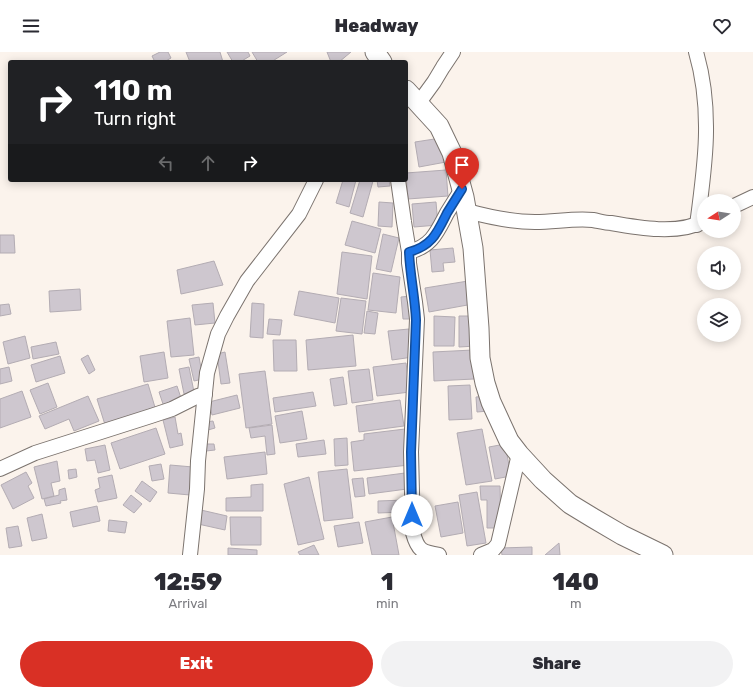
<!DOCTYPE html>
<style>
:root{--surface:#fff;--page:#f2f2f3;--text:#2b2b33;--muted:#7c7c81;--accent:#d93025}
body{margin:0;font-family:Rubik,sans-serif;background:var(--page);color:var(--text);height:100vh;display:flex;flex-direction:column;font-size:15px;white-space:nowrap}
*{box-sizing:border-box;margin:0}
p{font-size:13px;color:var(--muted)}
.icon{flex:none;width:22px;height:22px;fill:none;stroke:currentColor;stroke-width:2;stroke-linecap:round;stroke-linejoin:round}
.map{position:relative;height:503px;overflow:hidden}
.side{display:flex;flex-direction:column;background:var(--surface);flex:1}
.side>*{flex:none}
.banner{position:absolute;left:8px;top:8px;width:400px;height:122px;border-radius:4px;box-shadow:0 2px 10px #0003;background:#202124;color:#fff;overflow:hidden}
.needle{width:26px;rotate:258deg}
.fabs{position:absolute;left:697px;top:142px;display:grid;gap:8px}
.fabs a{display:grid;place-items:center;width:44px;height:44px;border-radius:50%;background:var(--surface);box-shadow:0 2px 10px #0003;font-size:20px}
.pin{position:absolute;display:grid;place-items:center;width:34px;height:34px;color:#fff;margin:-41px -17px;border-radius:50% 50% 50% 0;rotate:-45deg;box-shadow:0 0 4px #0007}
.pin .icon{rotate:45deg}
.me{position:absolute;width:44px;margin:-22px;rotate:0deg;stroke-linejoin:round;filter:drop-shadow(0 0 3px #0008)}
.turn{display:flex;align-items:center;gap:14px;height:84px;padding:0 20px;font-size:18px}
.turn .icon{width:52px;height:52px;stroke-width:2.5}
.turn b{display:block;font-size:28px;line-height:34px}
.lanes{display:flex;align-items:center;height:38px;padding:0 20px;background:#0003;justify-content:center;gap:20px;direction:ltr}
.lanes .off{opacity:.35}
.eta{display:flex;justify-content:space-evenly;align-items:center;height:68px;text-align:center}
.eta b{font-size:24px;font-weight:800;line-height:28px}
.button{display:flex;gap:8px;margin-top:auto;padding:8px 20px}
.button a{flex:1;height:46px;border-radius:24px;background:var(--accent);color:#fff;font-size:16px;font-weight:800;line-height:46px;text-align:center}
.button a+a{background:var(--page);color:var(--text)}
header{display:flex;justify-content:space-between;align-items:center;height:52px;padding:0 20px;background:var(--surface);font-size:18px;font-weight:800}
.map>svg:first-child{display:block}
.building{fill:#cec7cf;stroke:#b3acb3}
.lines{fill:none;stroke-linecap:round;stroke-linejoin:round}
.street-casing{stroke:#7b736e;stroke-width:16}
.secondary-casing{stroke:#7b736e;stroke-width:21}
.street{stroke:#fff;stroke-width:14}
.secondary{stroke:#fff;stroke-width:19}
.route-casing{stroke:#114b97;stroke-width:10}
.route{stroke:#1a73e8;stroke-width:7}
</style>
<header><svg class="icon" aria-label="menu" viewBox="0 0 24 24"><path d="M4 6h16M4 12h16M4 18h16"/></svg>Headway<svg class="icon" aria-label="heart" viewBox="0 0 24 24"><path d="M12 20l-8-8c-3-5 5-10 8-4 3-6 11-1 8 4z"/></svg></header>
<div class="map">
<svg width="753" height="503" viewBox="0 0 753 503">
<rect width="100%" height="100%" fill="#fbf3ec"/>
<g class="building">
<polygon points="160,0 168,0 171,6 164,10 155,10 152,4"/>
<polygon points="186,0 220,0 223,10 190,10"/>
<polygon points="227,0 248,0 250,4 240,10 233,10"/>
<polygon points="252,0 287,0 271,10 258,10"/>
<polygon points="327,0 351,0 339,10 331,10"/>
<polygon points="441,86 446,110 419,115 415,90"/>
<polygon points="446,118 448,144 408,147 406,121"/>
<polygon points="343,128 356,128 349,155 336,151"/>
<polygon points="360,128 373,129 363,165 350,161"/>
<polygon points="377,128 389,128 390,134 378,135"/>
<polygon points="379,150 393,151 392,175 378,174"/>
<polygon points="436,150 438,173 414,175 412,152"/>
<polygon points="352,169 381,177 375,201 345,193"/>
<polygon points="383,182 399,186 391,220 376,217"/>
<polygon points="0,183 14,183 15,201 0,201"/>
<polygon points="453,196 455,210 443,211 444,219 432,220 430,198"/>
<polygon points="342,200 372,204 367,247 337,242"/>
<polygon points="214,209 223,233 181,242 177,218"/>
<polygon points="373,221 400,225 396,261 368,258"/>
<polygon points="468,229 473,252 429,260 425,236"/>
<polygon points="80,237 81,258 50,260 49,239"/>
<polygon points="299,239 339,246 335,271 294,263"/>
<polygon points="411,244 412,267 403,267 401,245"/>
<polygon points="341,246 366,249 362,282 336,279"/>
<polygon points="213,251 215,271 195,273 192,253"/>
<polygon points="252,251 264,252 263,286 250,285"/>
<polygon points="9,252 11,262 0,264 0,253"/>
<polygon points="367,259 378,261 375,282 364,281"/>
<polygon points="434,264 455,265 454,294 434,294"/>
<polygon points="459,264 476,264 476,294 459,295"/>
<polygon points="190,266 194,303 171,305 167,269"/>
<polygon points="269,267 282,268 280,283 267,282"/>
<polygon points="409,277 413,305 392,308 388,279"/>
<polygon points="353,283 356,314 308,318 306,288"/>
<polygon points="25,284 30,306 8,312 3,290"/>
<polygon points="273,288 296,288 297,319 274,319"/>
<polygon points="56,290 59,302 33,307 31,295"/>
<polygon points="473,298 474,327 434,329 433,300"/>
<polygon points="164,300 168,326 144,330 140,304"/>
<polygon points="225,300 230,331 221,332 217,302"/>
<polygon points="88,303 95,318 89,322 81,307"/>
<polygon points="60,304 65,321 36,330 31,313"/>
<polygon points="199,305 203,327 194,329 189,307"/>
<polygon points="406,311 410,340 377,344 373,315"/>
<polygon points="9,315 12,329 0,332 0,317"/>
<polygon points="189,315 194,340 184,342 179,317"/>
<polygon points="369,317 373,348 352,351 348,319"/>
<polygon points="265,319 272,372 246,376 239,322"/>
<polygon points="343,325 347,352 334,354 330,327"/>
<polygon points="48,331 57,355 40,362 30,338"/>
<polygon points="148,332 157,362 106,376 97,347"/>
<polygon points="470,333 472,367 449,368 448,334"/>
<polygon points="177,334 182,349 164,355 159,340"/>
<polygon points="22,339 31,365 0,376 0,347"/>
<polygon points="313,340 316,354 275,360 273,346"/>
<polygon points="237,343 240,356 212,363 209,350"/>
<polygon points="88,344 99,369 74,379 69,367 45,377 39,364"/>
<polygon points="488,344 489,359 477,360 476,345"/>
<polygon points="400,348 404,374 359,380 356,354"/>
<polygon points="302,359 307,387 280,391 275,364"/>
<polygon points="175,365 178,382 181,381 183,393 170,396 163,368"/>
<polygon points="213,369 215,376 208,378 206,370"/>
<polygon points="272,373 275,402 267,403 265,384 251,386 249,376"/>
<polygon points="156,376 165,402 120,417 111,391"/>
<polygon points="405,377 409,413 354,419 351,390 364,388 364,382"/>
<polygon points="482,377 492,429 466,433 457,381"/>
<polygon points="347,386 348,413 335,414 334,387"/>
<polygon points="324,388 326,402 298,405 296,392"/>
<polygon points="206,392 214,392 215,398 206,399"/>
<polygon points="505,392 511,424 495,427 489,395"/>
<polygon points="105,393 110,418 98,421 95,408 87,409 85,397"/>
<polygon points="265,400 267,422 227,427 224,405"/>
<polygon points="57,409 60,429 51,431 54,444 42,447 34,415"/>
<polygon points="161,412 164,427 152,429 149,414"/>
<polygon points="170,413 193,415 190,443 168,441"/>
<polygon points="76,417 77,425 69,427 68,418"/>
<polygon points="347,417 353,466 324,469 318,420"/>
<polygon points="26,420 32,431 28,434 34,446 13,457 1,433"/>
<polygon points="405,421 407,437 369,442 367,426"/>
<polygon points="112,423 117,446 98,450 95,438 100,436 98,426"/>
<polygon points="309,425 324,487 298,493 284,432"/>
<polygon points="363,426 365,444 355,445 352,427"/>
<polygon points="142,429 157,440 150,450 135,439"/>
<polygon points="263,432 263,459 226,459 226,446 251,445 251,433"/>
<polygon points="480,434 500,434 501,476 487,476 487,448 481,448"/>
<polygon points="65,436 67,448 60,449 61,451 46,454 44,447 59,443 59,438"/>
<polygon points="477,440 486,491 467,494 459,443"/>
<polygon points="131,443 142,452 134,461 123,453"/>
<polygon points="405,448 405,460 378,461 378,449"/>
<polygon points="458,450 463,481 441,485 435,454"/>
<polygon points="97,454 100,469 73,475 70,460"/>
<polygon points="201,458 227,464 225,478 198,472"/>
<polygon points="42,462 47,486 32,489 27,466"/>
<polygon points="230,465 261,465 261,493 231,493"/>
<polygon points="392,465 399,503 372,503 365,470"/>
<polygon points="109,468 127,470 125,481 108,479"/>
<polygon points="359,470 363,491 338,495 334,474"/>
<polygon points="18,474 22,494 9,496 6,476"/>
<polygon points="559,491 560,503 545,503"/>
<polygon points="314,493 319,503 300,503 298,500"/>
<polygon points="532,495 532,503 502,503 501,496"/>
<polygon points="228,496 257,498 257,503 228,503"/>
</g>
<g class="lines">
<defs>
<g id="street">
<path d="M696 0C713 58 705 114 697 173"/>
<polyline points="418,52 434,30 443,15 453,0"/>
<path d="M398 128 404 170 409 200V211L415 250 417 267 411 400 413 481C418 499 422 500 439 503"/>
<polyline points="734,154 753,145"/>
<path d="M467 159C489 165 512 170 535 170 555 170 574 166 593 168 599 169 605 171 611 171 639 176 679 183 704 169"/>
<path d="M409 200C432 194 437 180 447 161 452 153 457 145 462 137"/>
<polyline points="0,417 35,401 151,364 172,357 198,344 205,342"/>
<polyline points="190,503 197,437 198,409 207,321 218,282 227,264 247,229 299,162 316,128"/>
<polyline points="481,503 493,498 498,492 519,402"/>
</g>
<g id="secondary">
<polyline points="375,0 382,10"/>
<polyline points="406,38 439,74 452,101 464,145 473,196 479,276 480,306 485,331 491,350 509,389 519,402 543,428 570,452 593,466 622,483 663,503"/>
</g>
</defs>
<use href="#street" class="street-casing"/>
<use href="#secondary" class="secondary-casing"/>
<use href="#street" class="street"/>
<use href="#secondary" class="secondary"/>
</g>
<g class="lines">
<defs>
<path id="route" d="M412 463 411 400 416 268C415 245 410 223 409 200 432 194 437 181 447 161 452 153 457 145 462 137"/>
</defs>
<use href="#route" class="route-casing"/>
<use href="#route" class="route"/>
</g>
</svg>
<div class="fabs">
<a><svg class="needle" viewBox="-14 -14 28 28"><path d="M0-13l5 13h-10z" fill="#e53935"/><path d="M0 13l5-13h-10z" fill="#7c7c81"/></svg></a>
<a><svg class="icon" aria-label="sound" viewBox="0 0 24 24"><path d="M4 9h4l5-4v14l-5-4H4zM17 9q2 3 0 6"/></svg></a>
<a><svg class="icon" aria-label="layers" viewBox="0 0 24 24"><path d="M12 4l9 5-9 5-9-5zM3 14l9 5 9-5"/></svg></a>
</div>
<div class="pin" style="left:462px;top:137px;background:#d93025"><svg class="icon" aria-label="arrive" viewBox="0 0 24 24"><path d="M6 21V4h12l-3 4 3 4H6"/></svg></div>
<svg class="me" style="left:412px;top:463px" viewBox="-20 -20 40 40"><circle r="19" fill="#fff"/><path d="M0-13L10 11 0 6-10 11z" fill="#1a73e8"/></svg>
<div class="banner">
<div class="turn"><svg class="icon" aria-label="right" viewBox="0 0 24 24"><path d="M7 20v-9h11M14 6l5 5-5 5"/></svg><div><b>110 m</b>Turn right</div></div>
<div class="lanes"><svg class="icon off" aria-label="left" viewBox="0 0 24 24"><path d="M17 20v-9H6M10 6l-5 5 5 5"/></svg><svg class="icon off" aria-label="ahead" viewBox="0 0 24 24"><path d="M12 20V5M6 11l6-6 6 6"/></svg><svg class="icon" aria-label="right" viewBox="0 0 24 24"><path d="M7 20v-9h11M14 6l5 5-5 5"/></svg></div>
</div>
</div>
<section class="side">
<div class="eta">
<div><b>12:59</b><p>Arrival</p></div>
<div><b>1</b><p>min</p></div>
<div><b>140</b><p>m</p></div>
</div>
<div class="button"><a>Exit</a><a>Share</a></div>
</section>
